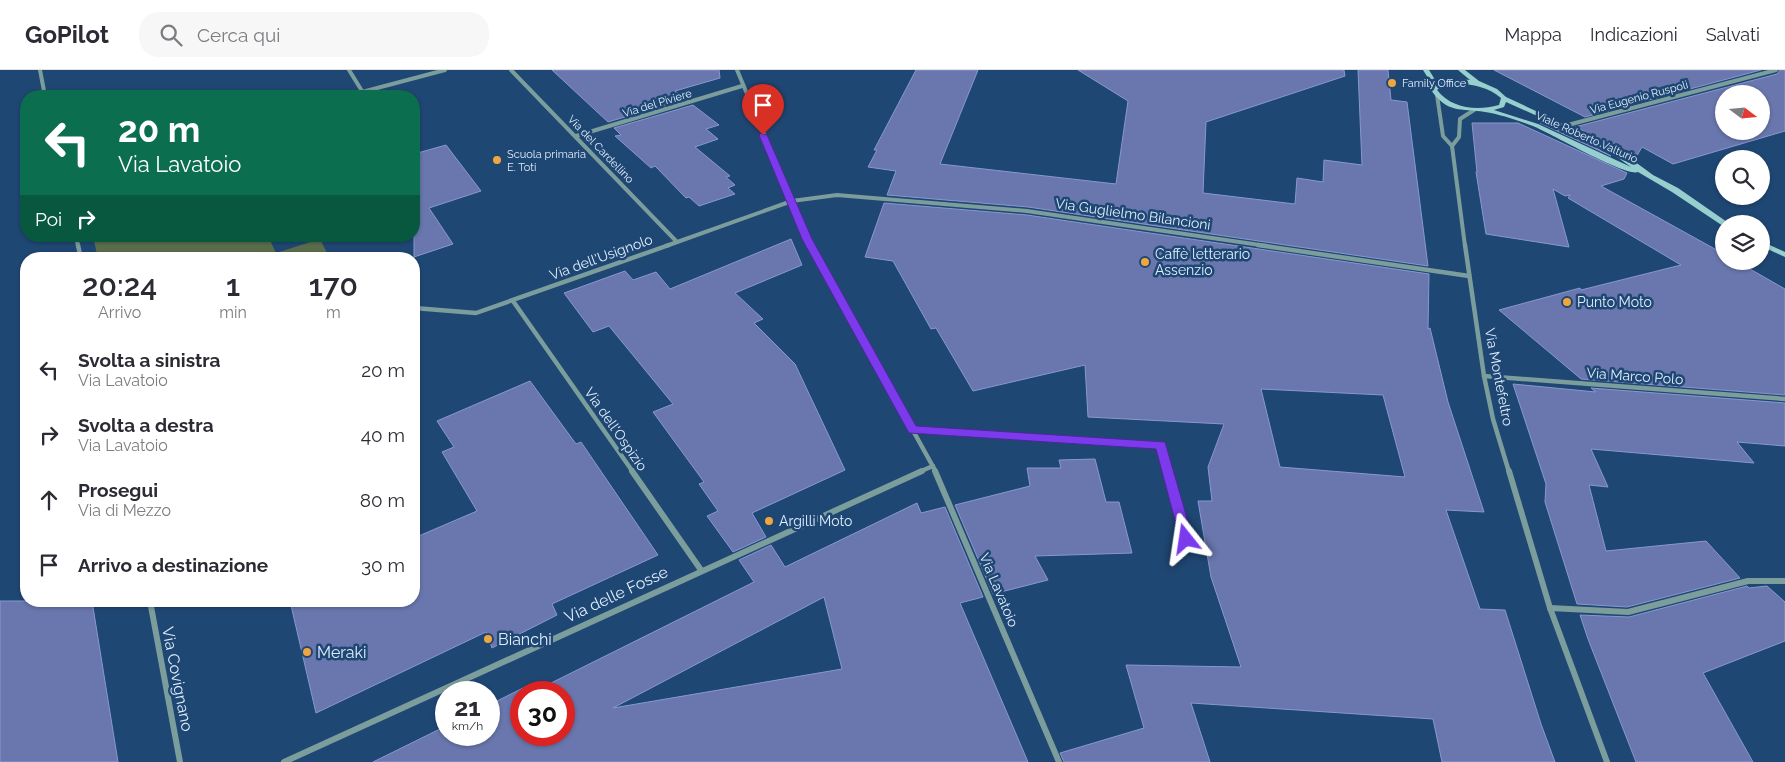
<!DOCTYPE html>
<html lang="it">
<meta charset="utf-8">
<style>
:root{--surface:#fff;--page:#f7f7f7;--text:#2b2b33;--muted:#7c7c81;--line:#e1e1e2}
body{margin:0;font-family:Raleway,sans-serif;background:var(--page);color:var(--text);height:100vh;display:flex;flex-direction:column;font-size:19px;white-space:nowrap}
*{box-sizing:border-box;margin:0}
p{font-size:16px;color:var(--muted)}
.icon{flex:none;width:28px;height:28px;fill:none;stroke:currentColor;stroke-width:2;stroke-linecap:round;stroke-linejoin:round}
.map{position:relative;flex:1;overflow:hidden}
.details{position:absolute;left:20px;top:182px;width:400px;height:355px;display:flex;flex-direction:column;background:var(--surface);border-radius:20px;box-shadow:0 1px 4px #0004}
.details>*{flex:none}
.top-card{position:absolute;left:20px;top:20px;width:400px;height:152px;border-radius:20px;box-shadow:0 1px 4px #0004;background:#0b6e4f;color:#fff;overflow:hidden}
.needle{width:32px;rotate:106deg}
.controls{position:absolute;left:1715px;top:15px;display:grid;gap:10px}
.controls a{display:grid;place-items:center;width:55px;height:55px;border-radius:50%;background:var(--surface);box-shadow:0 1px 4px #0004;font-size:25px}
.speed{position:absolute;left:435px;top:611px;display:flex;gap:10px;font-size:25px;font-weight:700;text-align:center}
.speed>*{display:grid;place-content:center;width:65px;height:65px;border-radius:50%;background:var(--surface);box-shadow:0 1px 4px #0004;line-height:1}
.speed small{font-size:12px;font-weight:400}
.speed .limit{border:8px solid #d22;background:#fff;color:#111}
.pin{position:absolute;display:grid;place-items:center;width:42px;height:42px;color:#fff;margin:-51px -21px;border-radius:50% 50% 50% 0;rotate:-45deg;box-shadow:0 0 5px #0007}
.pin .icon{rotate:45deg}
.me{position:absolute;width:55px;margin:-28px;rotate:345deg;stroke-linejoin:round;filter:drop-shadow(0 0 4px #0008)}
.turn{display:flex;align-items:center;gap:18px;height:105px;padding:0 15px;font-size:22px}
.turn .icon{width:65px;height:65px;stroke-width:2.5}
.turn b{display:block;font-size:35px;line-height:42px}
.then{display:flex;align-items:center;height:48px;padding:0 15px;background:#0003;gap:10px;font-size:19px}
.eta{display:flex;justify-content:space-evenly;align-items:center;height:85px;text-align:center}
.eta b{font-size:30px;font-weight:600;line-height:35px}
ul{padding:0;list-style:none}
li{display:flex;align-items:center;gap:15px;height:65px;padding:0 15px}
li div{flex:1}
li b{display:block;font-size:19px}
li em{font-style:normal}
header{display:flex;align-items:center;gap:30px;box-sizing:border-box;height:70px;padding:0 25px;background:var(--surface);border-bottom:1px solid var(--line)}
header strong{font-size:24px}
nav{display:flex;gap:28px;margin-inline-start:auto;font-size:18px}
.search{width:350px;height:45px;background:var(--page);display:flex;align-items:center;gap:12px;box-sizing:border-box;padding:0 18px;border-radius:20px;color:var(--muted);font-size:19px}
.map>svg:first-child{display:block}
.green{fill:#5b6e4c}
.building{fill:#6977ae;stroke:#8898d1;fill-rule:evenodd}
.lines{fill:none;stroke-linecap:round;stroke-linejoin:round}
.street-far2{stroke:#7b9e9c;stroke-width:4}
.street-far1{stroke:#7b9e9c;stroke-width:4.5}
.street{stroke:#7b9e9c;stroke-width:6}
.secondary{fill:#96cfcd;fill-rule:evenodd}
.route{fill:#7c3aed;stroke:#51269a}
.poi-dot{fill:#efa73d;stroke:#1f4773;stroke-width:2}
.labels{text-anchor:middle;stroke-width:5;stroke-linejoin:round;paint-order:stroke}
.far-poi-label{font-size:11px;fill:#e0edfd;stroke:#1f4773;text-anchor:start}
.far-street-label{font-size:11px;fill:#e0edfd;stroke:#1f4773}
.street-label{font-size:14px;fill:#e0edfd;stroke:#1f4773}
.poi-label{font-size:14px;fill:#e0edfd;stroke:#1f4773;text-anchor:start}
.near-street-label{font-size:16px;fill:#e0edfd;stroke:#1f4773}
.near-poi-label{font-size:16px;fill:#e0edfd;stroke:#1f4773;text-anchor:start}
</style>
<header>
<strong>GoPilot</strong>
<div class="search"><svg class="icon" aria-label="search" viewBox="0 0 24 24"><circle cx="10" cy="10" r="6"/><path d="M15 15l6 6"/></svg>Cerca qui</div>
<nav><a>Mappa</a><a>Indicazioni</a><a>Salvati</a></nav>
</header>
<div class="map">
<svg width="1785" height="692" viewBox="0 0 1785 692">
<rect width="100%" height="100%" fill="#1f4773"/>
<polygon class="green" points="93,166 268,166 276,183 320,169 330,189 98,189"/>
<g class="building">
<polygon points="552,0 719,0 720,8 675,21 685,29 608,52"/>
<polygon points="916,0 978,0 940,94 1116,114 1128,31 1078,0 1344,0 1345,6 1206,52 1203,123 1295,134 1297,108 1323,112 1324,90 1362,95 1358,0 1388,0 1391,30 1407,32 1428,196 1028,137 887,125 896,101 868,97 877,80 874,80"/>
<polygon points="1494,0 1761,0 1585,47"/>
<path d="M1780 0H1785V61L1673 94 1642 77 1635 89 1624 81 1575 57 1777 4ZM1724 24H1761V61H1724Z"/>
<polygon points="693,35 719,55 706,59 718,69 695,77 730,106 726,107 735,115 728,118 735,124 699,136 689,127 686,128 655,96 651,98 615,66 621,65 614,58"/>
<polygon points="1472,53 1518,53 1627,103 1624,109 1601,116 1724,184 1724,191 1736,191 1785,219 1785,325 1581,309 1499,240 1580,218 1581,220 1681,195 1568,128 1570,125 1565,126 1553,119 1569,177 1486,164 1476,102 1477,102"/>
<polygon points="1540,53 1553,55 1611,86"/>
<polygon points="446,75 481,121 429,138 453,174 414,187 414,84"/>
<path d="M884 133 1027 145 1429 204 1428 259 1430 258 1448 332 1484 442 1446 440 1480 539 1505 540 1541 654 1555 692H1442L1433 649 1191 633 1210 692H1064L1060 683 1144 658 1126 595 1241 597 1211 507 1198 431H1212L1208 397 1224 354 1088 347 1085 295 973 321 936 258 931 259 893 191 865 187ZM1261 319 1383 325 1405 407 1280 397Z"/>
<polygon points="791,169 802,195 735,223 763,249 754,253 795,294 845,400 752,443 766,467 733,482 707,446 718,441 699,414 704,412 653,342 673,334 609,256 593,262 564,223 625,201 633,210 656,202 670,219"/>
<polygon points="530,311 576,374 581,372 658,485 552,534 557,545 492,578 486,562 316,643 290,531 414,531 414,468 477,441 442,382 454,377 437,351"/>
<polygon points="1513,314 1596,322 1591,318 1785,333 1785,376 1737,372 1754,393 1591,379 1608,417 1589,415 1606,481 1706,471 1740,508 1627,537 1577,534 1545,432 1546,414"/>
<polygon points="1095,389 1106,432 1119,432 1132,483 1035,486 1048,510 993,524 955,435 1030,416 1027,398 1061,398 1059,390"/>
<path d="M917 433 921 443 945 437 983 527 960 533 1028 692H373L446 656V665H489V635L529 615 532 622H521V665H564V622H533L754 512 739 490 771 475 785 497ZM824 527 842 599 613 638Z"/>
<polygon points="1747,516 1749,518 1767,516 1785,532 1785,571 1703,603 1753,692 1636,692 1588,569 1580,545 1629,547"/>
<polygon points="0,531 92,531 118,692 0,692"/>
</g>
<g class="lines">
<g class="street-far2">
<polyline points="40,0 45,26"/>
<polyline points="349,0 362,21"/>
<polyline points="511,0 677,172"/>
<polyline points="737,0 811,176"/>
<polyline points="1437,25 1443,66 1452,76 1465,176"/>
<polyline points="347,26 445,0"/>
<polyline points="1564,56 1776,0"/>
<polyline points="576,66 742,16"/>
<polyline points="1452,76 1459,67 1460,49 1474,40"/>
<polyline points="76,166 78,176"/>
<polyline points="666,176 792,131 837,125 1027,141 1267,176"/>
</g>
<g class="street-far1">
<polyline points="78,175 81,189"/>
<polyline points="810,175 936,402"/>
<polyline points="1258,175 1469,206"/>
<polyline points="1465,175 1484,306 1493,349 1509,402"/>
<polyline points="513,231 633,402"/>
<polyline points="414,238 476,243 669,175"/>
<polyline points="1484,306 1785,329"/>
<polyline points="913,360 1161,375 1168,402"/>
<polyline points="919,402 933,396"/>
</g>
<g class="street">
<polyline points="632,401 701,500"/>
<polyline points="935,401 1059,692"/>
<polyline points="1168,401 1186,469"/>
<polyline points="1509,401 1550,538 1607,692"/>
<polyline points="150,531 180,692"/>
<polyline points="1550,538 1628,542 1748,511 1785,511"/>
<polyline points="284,692 922,401"/>
</g>
<g class="secondary">
<path d="M1423 0H1429L1437 13 1458 9 1470 10 1458 0H1465L1479 11 1497 19 1506 27 1566 55 1623 83 1653 105 1678 118 1730 154H1724L1723 156 1672 122 1638 102C1626 107 1550 63 1533 56 1520 51 1499 44 1485 42 1460 38 1448 44 1431 20L1433 16ZM1458 13C1475 15 1488 17 1501 28L1499 35C1477 41 1452 39 1437 20L1443 15ZM1506 32C1548 51 1594 69 1631 97L1538 54 1494 40 1504 37Z"/>
<polygon points="1761,171 1785,182 1785,187 1761,176"/>
</g>
</g>
<polygon class="route" points="761,63 767,65 812,169 916,356 1165,372 1193,469 1191,473 1182,473 1180,469 1156,379 909,363 802,169 759,65"/>
<g class="poi-dot">
<circle cx="1392" cy="13" r="5"/>
<circle cx="497" cy="90" r="5"/>
<circle cx="1145" cy="192" r="5"/>
<circle cx="1567" cy="232" r="5"/>
<circle cx="769" cy="451" r="5"/>
<circle cx="488" cy="569" r="5"/>
<circle cx="307" cy="582" r="5"/>
</g>
<g class="labels">
<g class="far-poi-label">
<text x="1402" y="17">Family Office</text>
<text x="507" y="88">Scuola primaria<tspan x="507" dy="13">E. Toti</tspan></text>
</g>
<g class="far-street-label">
<text transform="translate(1639 27) rotate(-15)" y="4">Via Eugenio Ruspoli</text>
<text transform="translate(657 33) rotate(-17)" y="4">Via del Piviere</text>
<text transform="translate(1587 67) rotate(24)" y="4">Viale Roberto Valturio</text>
<text transform="translate(601 79) rotate(46)" y="4">Via del Cardellino</text>
</g>
<g class="street-label">
<text transform="translate(1133 144) rotate(8)" y="5">Via Guglielmo Bilancioni</text>
<text transform="translate(601 187) rotate(-20)" y="5">Via dell'Usignolo</text>
<text transform="translate(1635 306) rotate(4)" y="5">Via Marco Polo</text>
<text transform="translate(1499 307) rotate(79)" y="5">Via Montefeltro</text>
<text transform="translate(616 359) rotate(55)" y="5">Via dell'Ospizio</text>
<text transform="translate(999 520) rotate(67)" y="5">Via Lavatoio</text>
</g>
<g class="poi-label">
<text x="1155" y="189">Caffè letterario<tspan x="1155" dy="16">Assenzio</tspan></text>
<text x="1577" y="237">Punto Moto</text>
<text x="779" y="456">Argilli Moto</text>
</g>
<g class="near-street-label">
<text transform="translate(616 524) rotate(-25)" y="6">Via delle Fosse</text>
<text transform="translate(178 609) rotate(79)" y="6">Via Covignano</text>
</g>
<g class="near-poi-label">
<text x="498" y="575">Bianchi</text>
<text x="317" y="588">Meraki</text>
</g>
</g>
</svg>
<div class="controls">
<a><svg class="needle" viewBox="-14 -14 28 28"><path d="M0-13l5 13h-10z" fill="#e53935"/><path d="M0 13l5-13h-10z" fill="#7c7c81"/></svg></a>
<a><svg class="icon" aria-label="search" viewBox="0 0 24 24"><circle cx="10" cy="10" r="6"/><path d="M15 15l6 6"/></svg></a>
<a><svg class="icon" aria-label="layers" viewBox="0 0 24 24"><path d="M12 4l9 5-9 5-9-5zM3 14l9 5 9-5"/></svg></a>
</div>
<div class="speed"><div>21<small>km/h</small></div><div class="limit">30</div></div>
<div class="pin" style="left:763px;top:65px;background:#d93025"><svg class="icon" aria-label="arrive" viewBox="0 0 24 24"><path d="M6 21V4h12l-3 4 3 4H6"/></svg></div>
<svg class="me" style="left:1186px;top:469px" viewBox="-20 -20 40 40"><path d="M0-17L14 15 0 8-14 15z" fill="#7c3aed" stroke="#fff" stroke-width="4"/></svg>
<div class="top-card">
<div class="turn"><svg class="icon" aria-label="left" viewBox="0 0 24 24"><path d="M17 20v-9H6M10 6l-5 5 5 5"/></svg><div><b>20 m</b>Via Lavatoio</div></div>
<div class="then">Poi<svg class="icon" aria-label="right" viewBox="0 0 24 24"><path d="M7 20v-9h11M14 6l5 5-5 5"/></svg></div>
</div>
<section class="details">
<div class="eta">
<div><b>20:24</b><p>Arrivo</p></div>
<div><b>1</b><p>min</p></div>
<div><b>170</b><p>m</p></div>
</div>
<ul>
<li><svg class="icon" aria-label="left" viewBox="0 0 24 24"><path d="M17 20v-9H6M10 6l-5 5 5 5"/></svg><div><b>Svolta a sinistra</b><p>Via Lavatoio</p></div><em>20 m</em></li>
<li><svg class="icon" aria-label="right" viewBox="0 0 24 24"><path d="M7 20v-9h11M14 6l5 5-5 5"/></svg><div><b>Svolta a destra</b><p>Via Lavatoio</p></div><em>40 m</em></li>
<li><svg class="icon" aria-label="ahead" viewBox="0 0 24 24"><path d="M12 20V5M6 11l6-6 6 6"/></svg><div><b>Prosegui</b><p>Via di Mezzo</p></div><em>80 m</em></li>
<li><svg class="icon" aria-label="arrive" viewBox="0 0 24 24"><path d="M6 21V4h12l-3 4 3 4H6"/></svg><div><b>Arrivo a destinazione</b></div><em>30 m</em></li>
</ul>
</section>
</div>
